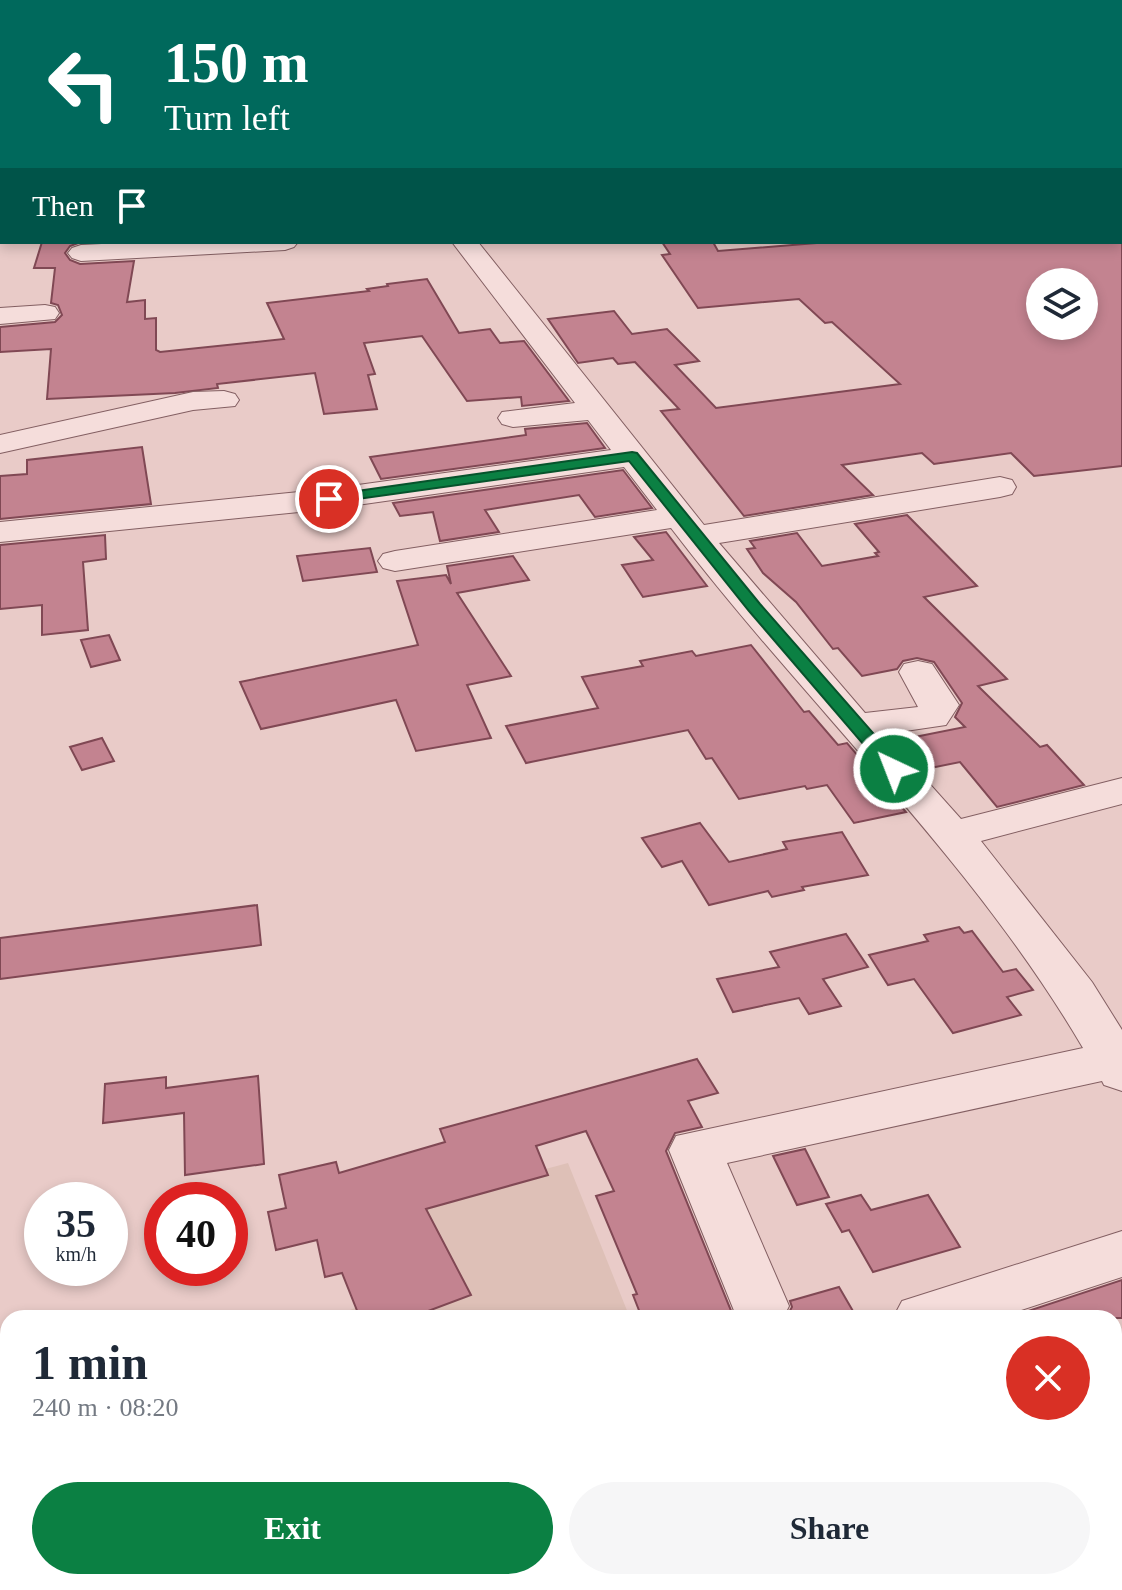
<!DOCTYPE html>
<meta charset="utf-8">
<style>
:root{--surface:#fff;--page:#f6f6f7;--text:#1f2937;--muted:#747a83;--accent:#0b8043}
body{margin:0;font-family:"Times New Roman",serif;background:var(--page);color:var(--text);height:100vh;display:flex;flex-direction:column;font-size:30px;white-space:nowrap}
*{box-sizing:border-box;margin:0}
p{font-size:26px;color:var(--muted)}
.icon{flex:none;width:44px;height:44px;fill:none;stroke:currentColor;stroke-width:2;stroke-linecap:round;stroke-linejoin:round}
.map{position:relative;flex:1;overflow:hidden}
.drawer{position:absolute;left:0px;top:1310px;width:1122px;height:280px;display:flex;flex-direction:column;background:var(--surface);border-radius:24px 24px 0 0;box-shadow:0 4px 12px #0003}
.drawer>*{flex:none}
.guide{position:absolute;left:0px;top:0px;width:1122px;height:244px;box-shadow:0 4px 12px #0003;background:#00695c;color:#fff;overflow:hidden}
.controls{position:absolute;left:1026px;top:268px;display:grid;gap:16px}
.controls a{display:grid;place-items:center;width:72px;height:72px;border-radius:50%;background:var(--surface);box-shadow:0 4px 12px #0003;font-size:40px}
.speed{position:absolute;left:24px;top:1182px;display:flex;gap:16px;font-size:40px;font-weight:700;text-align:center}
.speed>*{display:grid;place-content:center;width:104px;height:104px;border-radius:50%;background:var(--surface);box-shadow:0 4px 12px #0003;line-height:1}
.speed small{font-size:20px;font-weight:400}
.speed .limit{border:12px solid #d22;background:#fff;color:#111}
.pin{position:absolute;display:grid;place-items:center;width:68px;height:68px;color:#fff;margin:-34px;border:4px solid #fff;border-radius:50%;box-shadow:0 2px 8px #0007}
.me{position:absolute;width:88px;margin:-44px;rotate:317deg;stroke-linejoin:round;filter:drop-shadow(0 0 6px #0008)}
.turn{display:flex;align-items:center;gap:28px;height:168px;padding:0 32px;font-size:36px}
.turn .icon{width:104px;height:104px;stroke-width:2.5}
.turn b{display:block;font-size:56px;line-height:68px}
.then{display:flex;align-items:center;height:76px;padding:0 32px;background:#0003;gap:16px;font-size:30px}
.round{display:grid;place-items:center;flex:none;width:84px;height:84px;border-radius:42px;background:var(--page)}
.overview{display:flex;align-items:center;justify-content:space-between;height:136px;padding:0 32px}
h1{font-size:48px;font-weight:800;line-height:60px}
.action{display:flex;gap:16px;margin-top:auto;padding:16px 32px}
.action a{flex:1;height:92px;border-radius:48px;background:var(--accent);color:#fff;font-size:32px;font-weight:800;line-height:92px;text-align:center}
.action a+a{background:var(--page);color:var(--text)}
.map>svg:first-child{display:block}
.farmland{fill:#dec0b7}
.building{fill:#c38390;stroke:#804854;stroke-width:2;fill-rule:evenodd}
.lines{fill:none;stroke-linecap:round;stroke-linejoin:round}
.minor-casing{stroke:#835f62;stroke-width:2}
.minor{fill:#f5dddb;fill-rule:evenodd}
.route{fill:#0b8043;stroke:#07532c;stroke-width:2}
</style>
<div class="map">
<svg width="1122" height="1590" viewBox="0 0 1122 1590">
<rect width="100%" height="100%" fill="#e9cbc8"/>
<polygon class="farmland" points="568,1163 630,1318 353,1318 350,1310 416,1283 388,1211"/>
<g class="building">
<polygon points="42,242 81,242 70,246 65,253 70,260 80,264 134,261 127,302 145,300 145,319 156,318 156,350 160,352 284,339 267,303 369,291 367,289 388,286 387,284 427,279 459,333 490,329 500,343 524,341 569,401 522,406 521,397 467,401 422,336 364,343 375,374 368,375 377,409 324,414 315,373 217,384 218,388 175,393 47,399 51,349 0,352 0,327 55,322 62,315 58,305 51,303 55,268 34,268"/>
<path d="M662 242H713L718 251 829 242H1122V466L1034 476 1011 453 934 464 922 453 842 465 873 495 744 516 661 411 679 409 635 362 618 364 613 358 578 363 548 319 614 311 632 334 667 329 699 361 675 365 716 408 900 384 832 322 825 323 799 299 698 308 662 255 670 254ZM1040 282H1084V326H1040Z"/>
<polygon points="587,423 605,448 381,479 370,457 526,435 525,429"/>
<polygon points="142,447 151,504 0,519 0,476 27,474 27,460"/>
<polygon points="623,470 652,508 595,517 579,495 485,510 499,532 440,541 433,512 400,516 393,503"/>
<polygon points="907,515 977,586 924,597 1007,679 978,686 1040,747 1047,745 1084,785 997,807 960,762 921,770 895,741 965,727 955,717 962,703 934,662 917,658 903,661 897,669 862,676 838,648 833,649 796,602 763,573 747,549 755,548 750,541 797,533 822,566 878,556 875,553 879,552 855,524"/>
<polygon points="666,532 707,586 643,597 622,565 653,560 634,537"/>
<polygon points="105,535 106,559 83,562 88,630 42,635 42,605 0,609 0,545"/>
<polygon points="370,548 377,572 303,581 297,556"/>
<polygon points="513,556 529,580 457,593 511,676 467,685 491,738 416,751 396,700 261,729 240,682 418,645 397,581 446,575 451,584 447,566"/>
<polygon points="109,635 120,660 91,667 81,640"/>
<polygon points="751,645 804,712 809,711 838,745 847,743 906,812 854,823 827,785 807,789 805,786 739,799 712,758 706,759 688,730 526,763 506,726 598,708 582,677 643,666 640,661 692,651 696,656"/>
<polygon points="102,738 114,761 82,770 70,747"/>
<polygon points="700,823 729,862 787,849 783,842 842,832 868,875 802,887 804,890 772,897 768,891 709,905 682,861 662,867 642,838"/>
<polygon points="257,905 261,945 0,979 0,938"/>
<polygon points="959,927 964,933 972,931 1003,972 1016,969 1033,990 1007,997 1021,1015 953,1033 914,979 888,985 869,955 928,941 924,935"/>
<polygon points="846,934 868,967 823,979 841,1006 809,1014 799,998 733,1012 717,979 779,967 770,952"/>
<polygon points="697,1059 718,1093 688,1101 702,1127 675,1133 666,1151 734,1318 642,1318 633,1295 637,1294 596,1196 614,1191 586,1131 536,1146 548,1175 426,1209 471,1295 428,1311 432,1318 360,1318 342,1273 325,1277 317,1240 276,1250 268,1212 286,1208 279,1175 336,1162 339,1173 445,1142 440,1129"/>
<polygon points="258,1076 264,1164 185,1175 184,1113 103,1123 105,1084 166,1077 166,1088"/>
<polygon points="805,1149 829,1197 797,1205 773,1156"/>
<polygon points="861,1195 871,1210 928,1195 960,1247 873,1272 849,1230 842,1232 826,1204"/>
<polygon points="1122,1280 1122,1318 1021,1318 1019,1314"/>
<polygon points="839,1287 857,1318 786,1318 792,1307 790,1301"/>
</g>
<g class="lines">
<defs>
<g id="minor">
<polygon points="255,0 273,0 274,2 256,2"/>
<polygon points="319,0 350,0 351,1 318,2"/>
<polygon points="143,242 298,242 294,247 285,250 81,261 72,258 68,253 72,248 81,245"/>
<path d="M452 242H478L704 525 1000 477 1012 480 1016 487 1012 494 1000 497 719 543 865 713 918 707 899 672 904 664 918 661 932 664 959 705 946 725 885 734 961 819 1122 778V804L981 841 1092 982 1122 1030V1091L1104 1085 1102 1081 727 1163 789 1306 783 1318H737L669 1150 676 1136 1083 1048C971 857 805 704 671 528L395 571 383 568 378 561 383 554 395 551 657 510 624 467 329 509 0 542V522L329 489 611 450 588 420 513 427 502 424 498 418 502 412 575 403Z"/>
<polygon points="45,305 55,307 59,313 55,319 0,324 0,308"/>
<polygon points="224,391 235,394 239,400 235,406 193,410 0,453 0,435 193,392"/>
<polygon points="1122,1231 1122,1277 997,1318 893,1318 902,1301"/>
<polygon points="980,1582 1048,1582 1051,1590 983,1590"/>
</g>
</defs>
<use href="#minor" class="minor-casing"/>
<use href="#minor" class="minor"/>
</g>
<polygon class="route" points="632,452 637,453 760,604 901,765 903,769 901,773 888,773 749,611 629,461 329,503 322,499 329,495"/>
</svg>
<div class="controls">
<a><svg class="icon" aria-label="layers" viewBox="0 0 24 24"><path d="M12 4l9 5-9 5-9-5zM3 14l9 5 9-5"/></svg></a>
</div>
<div class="speed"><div>35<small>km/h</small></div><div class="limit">40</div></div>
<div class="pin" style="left:329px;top:499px;background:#d93025"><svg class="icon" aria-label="arrive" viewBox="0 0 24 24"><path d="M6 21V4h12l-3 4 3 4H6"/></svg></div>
<svg class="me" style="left:894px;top:769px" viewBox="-20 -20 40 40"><circle r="17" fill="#0b8043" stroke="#fff" stroke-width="3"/><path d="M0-11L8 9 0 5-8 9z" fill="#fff"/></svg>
<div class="guide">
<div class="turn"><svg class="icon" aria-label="left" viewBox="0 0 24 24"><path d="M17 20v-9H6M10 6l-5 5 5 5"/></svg><div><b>150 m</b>Turn left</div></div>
<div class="then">Then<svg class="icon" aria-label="arrive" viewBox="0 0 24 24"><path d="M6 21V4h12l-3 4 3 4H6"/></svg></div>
</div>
<section class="drawer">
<div class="overview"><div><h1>1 min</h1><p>240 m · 08:20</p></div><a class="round" style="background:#d93025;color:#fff"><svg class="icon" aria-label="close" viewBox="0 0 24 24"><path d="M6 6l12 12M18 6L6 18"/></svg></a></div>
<div class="action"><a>Exit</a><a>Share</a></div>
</section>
</div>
